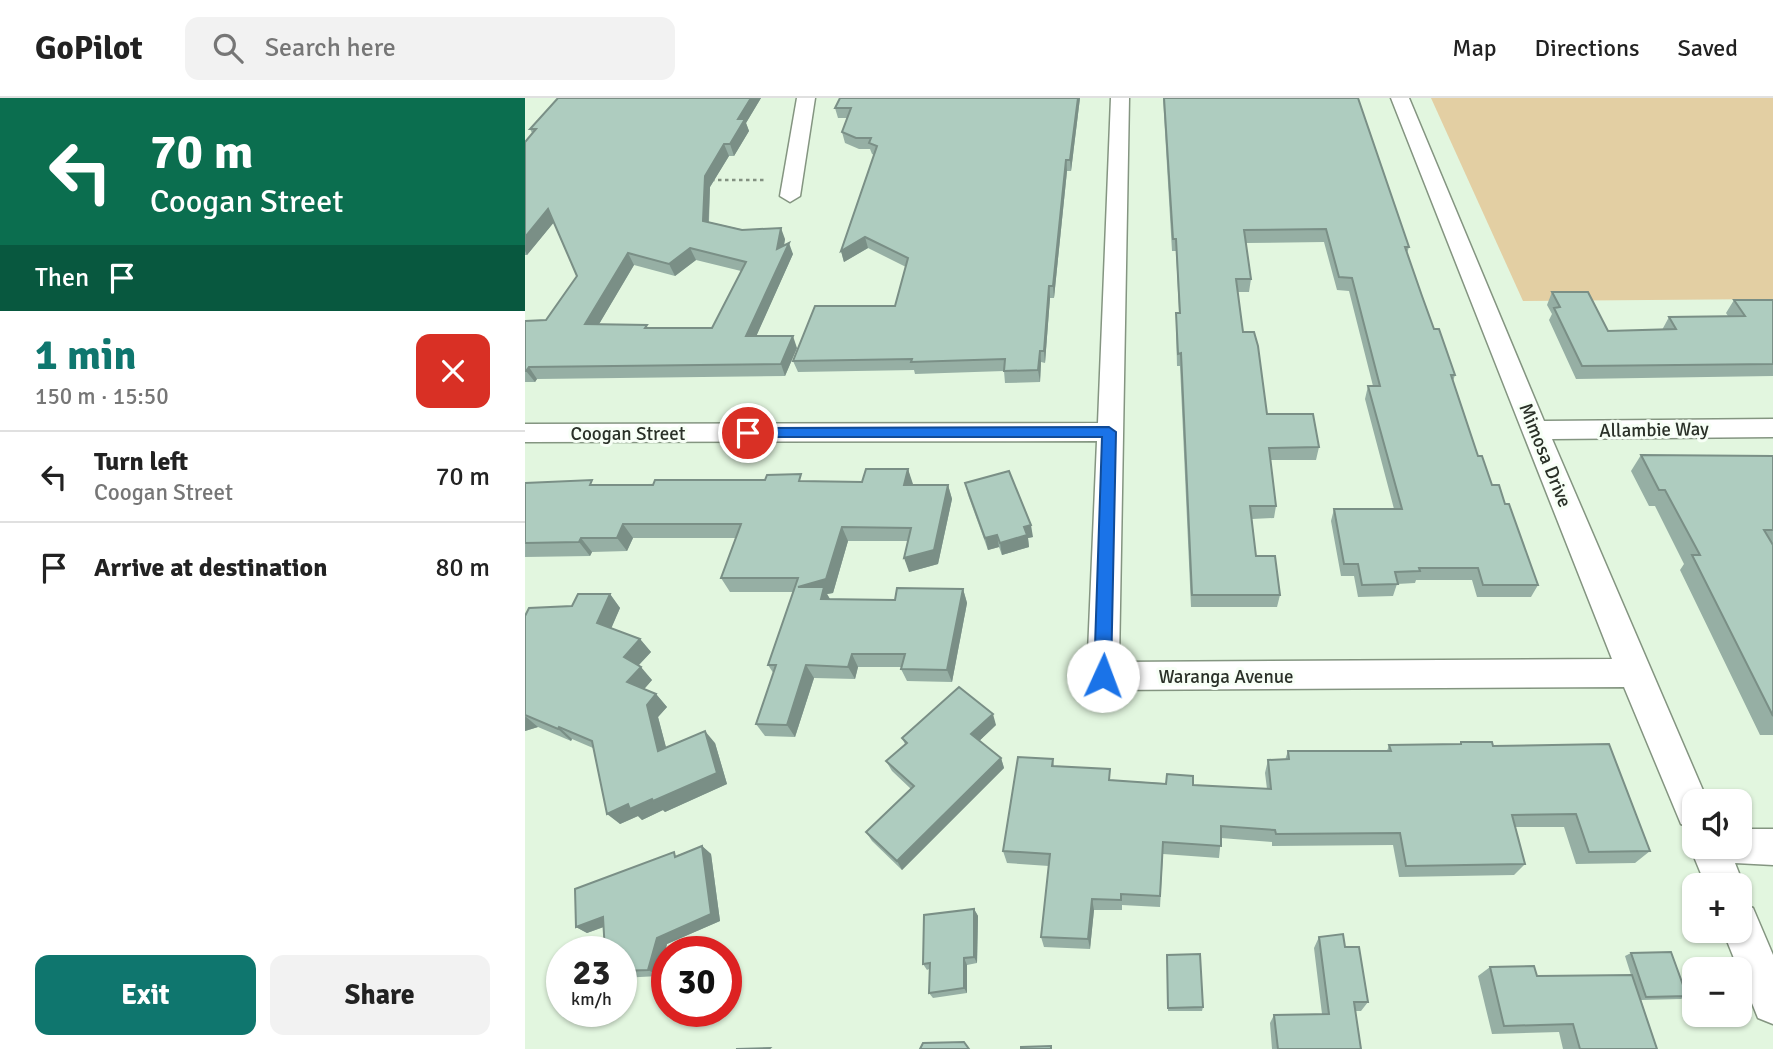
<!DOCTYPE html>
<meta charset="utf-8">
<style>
:root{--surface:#fff;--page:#f2f2f2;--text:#222;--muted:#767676;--line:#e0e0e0;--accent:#0f766e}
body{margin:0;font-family:Signika,sans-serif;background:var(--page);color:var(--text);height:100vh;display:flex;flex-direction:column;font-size:26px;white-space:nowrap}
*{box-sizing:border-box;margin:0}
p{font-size:23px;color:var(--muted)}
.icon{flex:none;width:38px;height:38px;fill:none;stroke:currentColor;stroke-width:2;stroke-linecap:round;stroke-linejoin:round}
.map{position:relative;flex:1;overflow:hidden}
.sheet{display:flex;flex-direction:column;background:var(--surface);width:525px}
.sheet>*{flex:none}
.hud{background:#0b6e4f;color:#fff;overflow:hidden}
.controls{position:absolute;left:1157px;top:691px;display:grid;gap:14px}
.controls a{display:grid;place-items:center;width:70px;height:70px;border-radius:14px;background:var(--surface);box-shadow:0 2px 5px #0004;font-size:35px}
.speed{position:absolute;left:21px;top:838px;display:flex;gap:14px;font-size:35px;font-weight:700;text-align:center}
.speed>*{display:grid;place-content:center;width:91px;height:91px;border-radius:50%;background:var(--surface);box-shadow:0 2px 5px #0004;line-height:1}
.speed small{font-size:18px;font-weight:400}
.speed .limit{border:10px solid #d22;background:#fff;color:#111}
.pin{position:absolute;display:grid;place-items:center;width:60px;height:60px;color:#fff;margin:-30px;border:4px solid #fff;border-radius:50%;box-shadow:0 2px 7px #0007}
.me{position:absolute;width:77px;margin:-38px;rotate:2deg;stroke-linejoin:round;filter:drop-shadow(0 0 5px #0008)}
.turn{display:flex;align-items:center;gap:24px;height:147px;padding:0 35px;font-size:32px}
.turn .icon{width:91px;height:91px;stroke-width:2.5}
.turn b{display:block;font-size:49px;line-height:60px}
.then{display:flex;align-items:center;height:66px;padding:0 35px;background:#0003;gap:14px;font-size:26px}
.round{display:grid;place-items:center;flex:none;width:74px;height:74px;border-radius:14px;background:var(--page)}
.summary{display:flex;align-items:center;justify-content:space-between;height:119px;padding:0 35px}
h1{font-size:42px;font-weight:700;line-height:52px;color:var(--accent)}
.button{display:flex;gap:14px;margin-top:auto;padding:14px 35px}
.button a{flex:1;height:80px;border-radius:14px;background:var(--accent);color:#fff;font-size:28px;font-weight:700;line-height:80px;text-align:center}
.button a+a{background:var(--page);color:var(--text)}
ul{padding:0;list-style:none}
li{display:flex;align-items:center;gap:21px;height:91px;padding:0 35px;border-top:2px solid var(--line)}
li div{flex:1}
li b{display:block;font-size:26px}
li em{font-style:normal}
header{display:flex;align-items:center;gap:42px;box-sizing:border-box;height:98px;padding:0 35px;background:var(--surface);border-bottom:2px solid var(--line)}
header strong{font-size:33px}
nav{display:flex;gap:38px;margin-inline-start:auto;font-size:24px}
.search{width:490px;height:63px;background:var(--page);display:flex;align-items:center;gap:18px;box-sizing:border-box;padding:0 24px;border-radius:14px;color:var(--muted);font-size:26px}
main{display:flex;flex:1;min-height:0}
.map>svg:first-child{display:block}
.green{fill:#e3cfa3}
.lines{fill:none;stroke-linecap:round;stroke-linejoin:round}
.street-casing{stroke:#849581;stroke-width:3}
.path{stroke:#839181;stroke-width:2.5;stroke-dasharray:3.5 3.5;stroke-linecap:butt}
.street{fill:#fff;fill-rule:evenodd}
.wall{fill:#96afa4;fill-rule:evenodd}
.shaded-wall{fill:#7a8f86}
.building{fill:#aeccbf;stroke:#7a8f86;stroke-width:2;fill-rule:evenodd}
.route{fill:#1a73e8;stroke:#114b97;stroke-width:2}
.labels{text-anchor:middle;stroke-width:6;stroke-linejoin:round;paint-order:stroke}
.street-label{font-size:19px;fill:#2a3128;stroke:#f7fff6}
</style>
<header>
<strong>GoPilot</strong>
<div class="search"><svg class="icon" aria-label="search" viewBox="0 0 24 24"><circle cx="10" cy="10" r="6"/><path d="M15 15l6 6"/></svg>Search here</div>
<nav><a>Map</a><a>Directions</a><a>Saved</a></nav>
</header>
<main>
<section class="sheet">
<div class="hud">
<div class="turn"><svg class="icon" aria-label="left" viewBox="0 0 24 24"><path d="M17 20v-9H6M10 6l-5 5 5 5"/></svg><div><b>70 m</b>Coogan Street</div></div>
<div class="then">Then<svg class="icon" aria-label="arrive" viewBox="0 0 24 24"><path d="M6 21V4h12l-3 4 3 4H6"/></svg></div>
</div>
<div class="summary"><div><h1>1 min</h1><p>150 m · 15:50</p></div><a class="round" style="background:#d93025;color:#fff"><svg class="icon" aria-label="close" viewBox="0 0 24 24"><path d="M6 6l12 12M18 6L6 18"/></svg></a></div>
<ul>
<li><svg class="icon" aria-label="left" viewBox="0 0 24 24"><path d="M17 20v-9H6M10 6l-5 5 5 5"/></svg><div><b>Turn left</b><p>Coogan Street</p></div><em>70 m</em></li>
<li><svg class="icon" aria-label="arrive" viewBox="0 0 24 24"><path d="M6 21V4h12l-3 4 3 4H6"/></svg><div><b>Arrive at destination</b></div><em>80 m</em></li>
</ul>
<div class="button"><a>Exit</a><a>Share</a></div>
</section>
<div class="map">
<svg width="1248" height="951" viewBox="0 0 1248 951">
<rect width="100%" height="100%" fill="#e2f6df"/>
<polygon class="green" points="906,0 1248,0 1248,201 998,203"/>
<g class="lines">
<defs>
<g id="street">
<polygon points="272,0 290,0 275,98 265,104 255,98"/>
<polygon points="586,0 604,0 594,564 1087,561 866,0 884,0 1019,323 1248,321 1248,339 1027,341 1183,704 1169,704 1169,731 1156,726 1099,589 578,592 567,588 562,578 572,343 0,344 0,326 573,325"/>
<polygon points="1214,731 1248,731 1248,767 1210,765 1219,788 1214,799 1214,788 1181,788 1165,749 1169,741 1169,749 1214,749"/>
<polygon points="1214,805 1228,810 1248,857 1248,926 1233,920 1198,833 1214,833"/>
</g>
</defs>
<use href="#street" class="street-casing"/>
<polyline class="path" points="186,82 241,82"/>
<use href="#street" class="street"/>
</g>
<g class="wall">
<path d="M33 0H236L221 25 224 33 209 58H204L185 89 184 124 260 141 259 147 268 156 231 238 272 250 260 278 12 281 10 284H0V223L21 222 52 178 29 124 2 157H0V44L7 35 5 31ZM171 162 216 173 187 230H124L74 226 109 167 150 178Z"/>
<polygon points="315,0 555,0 546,73 542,73 529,200 525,200 520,265 516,264 515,284 480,285 479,273 390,276 389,272 273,274 268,263 370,208 381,169 343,150 319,164 316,153 349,57 347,56 345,51 334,51 320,45 317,34 322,20 313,20 310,10"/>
<polygon points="638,0 833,0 884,149 882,155 909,231 930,277 928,283 953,358 967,387 980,406 1013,487 1006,499 952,499 947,482 891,482 890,485 872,486 868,498 833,499 829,478 816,478 806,423 809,411 869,411 840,301 843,288 848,288 824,193 812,192 799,144 721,145 726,181 724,194 713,194 718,234 742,316 794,349 791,362 745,362 751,408 749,420 727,421 731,458 755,497 752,509 666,509 655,268 652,268 651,228 651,215 654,215 651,153 647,153"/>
<polygon points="1027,194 1083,233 1137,232 1144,219 1203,218 1201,215 1209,202 1248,202 1248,278 1051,281 1024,222 1027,216 1022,207"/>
<polygon points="1116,357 1248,358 1248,637 1235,637 1155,472 1159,466 1130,408 1124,408 1106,373"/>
<polygon points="383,371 387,387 423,387 427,401 413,466 384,474 383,443 323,443 308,495 302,496 305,501 370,502 438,491 442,505 427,584 382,583 376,571 377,569 333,569 330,581 289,580 270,639 240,638 231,626 249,576 243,567 268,494 205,494 196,480 211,440 108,440 102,453 67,454 65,458 0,459 0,385 71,387 279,383 337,384"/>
<polygon points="440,385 508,439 503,440 504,449 477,457 474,449 463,452 443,397"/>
<polygon points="85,496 95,510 86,530 115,541 126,554 113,568 127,582 119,591 131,596 142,609 133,619 141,650 190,645 202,686 140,714 138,712 117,722 113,718 95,726 68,650 47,641 46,643 13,629 0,633 0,518 47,508"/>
<polygon points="471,627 454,643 476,660 479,670 377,772 347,743 341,734 386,691 367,673 361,663 380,646 377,640"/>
<polygon points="936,644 968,648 1125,753 1110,765 1051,766 1039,729 990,729 1000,766 989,777 874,779 868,747 747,748 747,744 696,740 694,760 638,756 635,809 597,807 597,812 569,812 565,851 519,849 516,839 524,768 482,765 478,753 528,661 529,668 586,682 742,691 740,675 743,662 760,662 763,653 862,653 864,647 934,647"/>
<polygon points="177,748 186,756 195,823 142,846 134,878 96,880 96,854 79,829 62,835 51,829 153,757"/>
<polygon points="449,811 453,818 452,865 442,867 442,895 408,900 404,895 404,871 402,872 398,866"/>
<polygon points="794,839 820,849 843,904 836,913 830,913 836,951 747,951 745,925 749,917 797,916 789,850"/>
<polygon points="1106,855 1162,898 1156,901 1116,902 1132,951 1038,951 1034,934 967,936 953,878 965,869 1012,878 1106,877 1100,858"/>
<polygon points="642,857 678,909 677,913 643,913"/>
</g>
<g class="shaded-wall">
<polygon points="226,0 236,0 221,25 224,33 209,58 205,46 213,21"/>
<polygon points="553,0 555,0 546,73 545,62"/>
<polygon points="199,46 204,58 185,89 183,135 178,123 180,78"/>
<polygon points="541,62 542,73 529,200 528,188"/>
<polygon points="23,111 30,123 2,157 0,153 0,139"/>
<polygon points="256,130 260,141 257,159 264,145 268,156 226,250 221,238 252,151"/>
<polygon points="340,139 343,150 319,164 316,153"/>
<polygon points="165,150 171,162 150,178 144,166"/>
<polygon points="103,155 109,167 67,238 60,226"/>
<polygon points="524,188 525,200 520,265 519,253"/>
<polygon points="268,238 272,250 260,278 256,266"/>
<polygon points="515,253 516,264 515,284 513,272"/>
<polygon points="4,269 12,281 10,284 1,273"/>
<polygon points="383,371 388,386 384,401 379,387"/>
<polygon points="423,387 427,401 413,466 384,474 379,460"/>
<polygon points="98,426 108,440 102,453 92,440"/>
<polygon points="506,427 508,439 503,440 504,449 477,457 475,445 499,429"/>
<polygon points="317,429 323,443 308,495 302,496 306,503 302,514 273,489"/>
<polygon points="472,437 474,449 463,452 460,440"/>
<polygon points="56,440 67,454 65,458 54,444"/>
<polygon points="438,491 442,505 427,584 422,572"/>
<polygon points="85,496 95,510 83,538 72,525"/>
<polygon points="115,541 126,554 110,571 99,559"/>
<polygon points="327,556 333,569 330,581 323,569"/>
<polygon points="281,567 289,580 270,639 262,627"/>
<polygon points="116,569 127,582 114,597 102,584"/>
<polygon points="131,596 142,609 133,619 145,664 133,653 122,607"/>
<polygon points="468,616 471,627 450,647 446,636"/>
<polygon points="0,618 13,629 0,633"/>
<polygon points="34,629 47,641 46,643 33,631"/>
<polygon points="180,633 190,645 202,686 140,714 138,712 117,722 113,718 95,726 82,716"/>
<polygon points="476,660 479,670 377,772 372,763"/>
<polygon points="177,748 186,756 195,823 142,846 134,878 123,872 132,840"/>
<polygon points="567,801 569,812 565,851 563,841"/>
<polygon points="449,811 453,818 452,865 449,859"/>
<polygon points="78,819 89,825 62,835 51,829"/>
<polygon points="439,860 442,867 442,895 439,890"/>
</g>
<g class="building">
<path d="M33 0H226L213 21H220L205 46H199L180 78 178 123 217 132 256 130 252 151 264 145 221 238H268L256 266 4 269 1 273H0V223L21 222 52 178 23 111 0 139V44L11 31H5ZM165 150 221 164 187 230H120L122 227 60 226 103 155 144 166Z"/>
<polygon points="315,0 553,0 545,62 541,62 528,188 524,188 519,253 515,253 513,272 479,273 480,261 386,264 387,261 268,263 290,208 370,208 383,160 340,139 316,153 352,48 344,45 346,40 331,40 317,34 326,10 310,10"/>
<polygon points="639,0 833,0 884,149 880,149 897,198 909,231 914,231 930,277 926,277 953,358 957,358 967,387 974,387 980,406 984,406 1013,487 958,487 953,470 894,470 895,473 870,474 873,486 837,487 833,466 819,466 809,411 877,411 843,288 855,288 827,180 814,179 801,131 719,132 726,181 711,181 718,234 729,234 733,248 742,316 788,316 794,349 744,350 751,408 725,408 731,458 750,458 755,497 667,497 656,255 653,256 651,215 655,215 651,141 648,141"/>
<polygon points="1027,194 1063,194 1083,233 1151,231 1144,219 1220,218 1209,202 1248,202 1248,266 1057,268 1029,210 1035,209"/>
<polygon points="1116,357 1248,358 1248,432 1239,432 1248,447 1248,618 1167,457 1175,457 1140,392 1134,392"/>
<polygon points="341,371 383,371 379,387 423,387 409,452 379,460 386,430 317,429 301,481 273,489 299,489 296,501 370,502 372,490 438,491 422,572 376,571 380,556 327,556 323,569 281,567 262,627 231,626 251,567 243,567 273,480 196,480 216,426 98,426 92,440 56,440 54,444 0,445 0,385 67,382 65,387 128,387 130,382 240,382 242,377 276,376 274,383 337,384"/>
<polygon points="484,373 506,427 499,429 502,437 475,445 472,437 460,440 440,385"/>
<polygon points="53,496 85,496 72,525 115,541 99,559 116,569 102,584 131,596 122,607 133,653 180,633 192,675 128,703 127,701 105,711 103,706 82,716 67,643 34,629 33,631 0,617 0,518 4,510 47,508"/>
<polygon points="434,589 468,616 446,636 476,660 372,763 341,734 389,688 361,663 382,645 377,640"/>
<polygon points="936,644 967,644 968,648 1084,646 1125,753 1064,754 1051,716 987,717 1000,766 881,768 875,735 751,736 750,732 696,728 696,748 638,744 635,798 596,796 596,802 567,801 563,841 516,839 525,756 478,753 493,659 528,661 527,668 585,671 584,682 641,686 642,676 668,678 668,687 746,691 743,662 764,661 763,653 866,653 864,647 936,646"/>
<polygon points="177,748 186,816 132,840 123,872 96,873 96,854 80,854 78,819 51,829 50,791 149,754 150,759"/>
<polygon points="449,811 449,859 439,860 439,890 404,895 405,865 398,866 399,817"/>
<polygon points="818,836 820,849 834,849 843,904 829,904 836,951 753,951 749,917 804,916 794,839"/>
<polygon points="1146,854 1162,898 1121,899 1106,855"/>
<polygon points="675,856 678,909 643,910 642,857"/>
<polygon points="1009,868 1012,878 1107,877 1132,951 1055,951 1048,926 979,928 965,869"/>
<polygon points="439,944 444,951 395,951 398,945"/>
<polygon points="526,948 526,951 496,951 496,949"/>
<polygon points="245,950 244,951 211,951"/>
</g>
<polygon class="route" points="584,329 591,334 586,578 584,584 578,586 571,584 569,578 577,339 223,339 216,335 223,330"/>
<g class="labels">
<g class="street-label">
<text transform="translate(1129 331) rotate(-1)" y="7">Allambie Way</text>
<text x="103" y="342">Coogan Street</text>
<text transform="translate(1021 357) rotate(68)" y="7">Mimosa Drive</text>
<text x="701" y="585">Waranga Avenue</text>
</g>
</g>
</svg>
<div class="controls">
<a><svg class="icon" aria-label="sound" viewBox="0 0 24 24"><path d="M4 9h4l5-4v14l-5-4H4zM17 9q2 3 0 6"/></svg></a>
<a>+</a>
<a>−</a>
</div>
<div class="speed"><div>23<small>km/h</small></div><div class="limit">30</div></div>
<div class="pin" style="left:223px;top:335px;background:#d93025"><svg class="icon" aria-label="arrive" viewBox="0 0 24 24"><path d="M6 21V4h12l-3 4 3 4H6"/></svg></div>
<svg class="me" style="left:578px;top:578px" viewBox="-20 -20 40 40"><circle r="19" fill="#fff"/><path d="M0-13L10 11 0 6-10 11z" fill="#1a73e8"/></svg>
</div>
</main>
